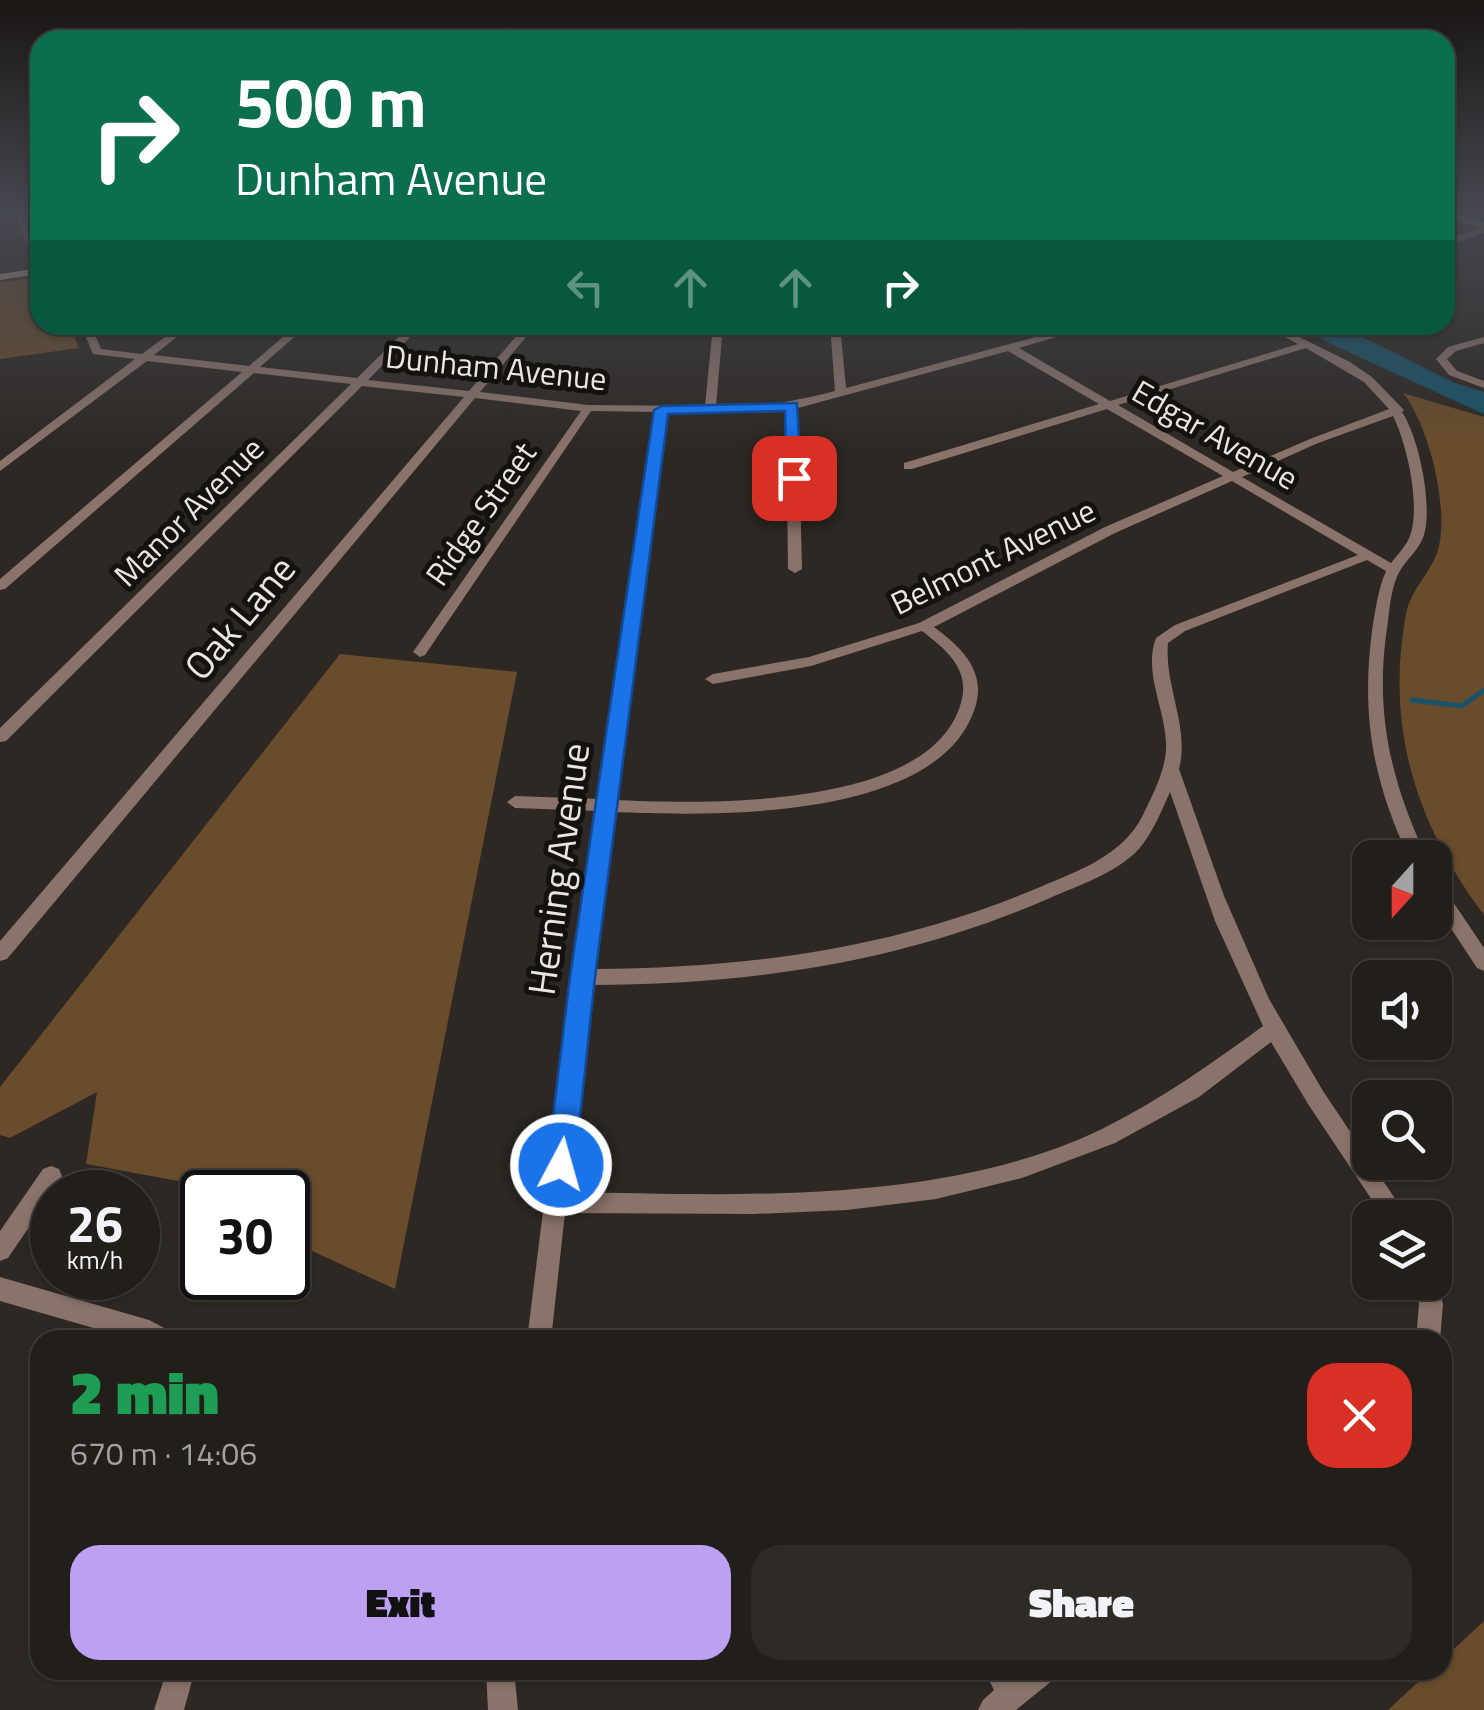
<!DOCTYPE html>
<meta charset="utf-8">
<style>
:root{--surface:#221e1a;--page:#2e2b27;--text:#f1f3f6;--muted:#a2a2a2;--line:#3f3c39;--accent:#bca0f2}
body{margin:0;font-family:"Titillium Web",sans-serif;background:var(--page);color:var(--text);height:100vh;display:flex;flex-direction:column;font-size:38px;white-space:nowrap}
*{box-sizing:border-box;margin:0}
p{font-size:32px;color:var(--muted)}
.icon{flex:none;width:55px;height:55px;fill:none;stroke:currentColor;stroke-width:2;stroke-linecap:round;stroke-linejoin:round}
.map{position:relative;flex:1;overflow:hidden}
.panel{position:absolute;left:30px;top:1330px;width:1422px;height:350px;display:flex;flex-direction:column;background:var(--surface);border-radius:30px;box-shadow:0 2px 8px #0004,0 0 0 2px var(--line)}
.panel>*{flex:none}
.banner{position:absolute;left:30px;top:30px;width:1425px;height:305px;border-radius:30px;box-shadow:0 2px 8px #0004,0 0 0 2px var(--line);background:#0b6e4f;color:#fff;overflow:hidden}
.needle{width:65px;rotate:201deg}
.buttons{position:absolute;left:1352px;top:840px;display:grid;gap:20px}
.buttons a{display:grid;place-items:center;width:100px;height:100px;border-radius:20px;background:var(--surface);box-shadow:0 2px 8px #0004,0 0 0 2px var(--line);font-size:50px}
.speed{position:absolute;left:30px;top:1170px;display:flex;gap:20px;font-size:50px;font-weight:700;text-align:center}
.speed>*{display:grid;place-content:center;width:130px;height:130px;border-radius:50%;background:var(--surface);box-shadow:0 2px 8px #0004,0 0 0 2px var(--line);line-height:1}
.speed small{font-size:25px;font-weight:400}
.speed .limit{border:5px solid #111;border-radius:15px;background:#fff;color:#111}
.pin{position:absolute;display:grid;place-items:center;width:85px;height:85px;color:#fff;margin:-42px;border-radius:20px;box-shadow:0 5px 15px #0006}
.me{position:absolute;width:110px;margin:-55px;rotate:6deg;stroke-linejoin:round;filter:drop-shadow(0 0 8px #0008)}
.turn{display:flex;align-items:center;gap:35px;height:210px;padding:0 40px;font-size:45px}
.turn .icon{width:130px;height:130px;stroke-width:2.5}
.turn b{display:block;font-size:70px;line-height:85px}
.lanes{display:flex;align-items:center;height:95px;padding:0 40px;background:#0003;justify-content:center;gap:50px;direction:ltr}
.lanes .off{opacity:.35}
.round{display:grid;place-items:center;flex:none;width:105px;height:105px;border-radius:30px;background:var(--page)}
.overview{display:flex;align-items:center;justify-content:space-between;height:170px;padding:0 40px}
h1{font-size:60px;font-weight:800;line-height:75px;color:#1e9e55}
.primary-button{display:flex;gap:20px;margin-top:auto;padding:20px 40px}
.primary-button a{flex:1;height:115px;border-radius:30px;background:var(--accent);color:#111;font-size:40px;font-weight:800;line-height:115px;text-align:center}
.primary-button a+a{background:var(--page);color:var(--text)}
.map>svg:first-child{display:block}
.green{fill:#694c2b}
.water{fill:#185368}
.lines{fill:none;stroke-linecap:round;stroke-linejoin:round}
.stream{stroke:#185368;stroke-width:5}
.street{fill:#89736b;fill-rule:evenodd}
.secondary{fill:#c09c8f;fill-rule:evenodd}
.route{fill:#1a73e8;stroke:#114b97;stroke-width:2.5}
.labels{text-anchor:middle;stroke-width:10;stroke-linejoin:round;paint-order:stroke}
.far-street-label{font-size:32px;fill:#e9e6e2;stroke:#14120f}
.street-label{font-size:38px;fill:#e9e6e2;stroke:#14120f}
</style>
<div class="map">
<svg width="1484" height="1710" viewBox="0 0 1484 1710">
<rect width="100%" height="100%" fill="#2d2823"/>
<g class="green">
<polygon points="40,277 40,325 69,325 79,348 0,359 0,282"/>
<path d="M1403 393 1484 417V915C1416 824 1385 727 1406 614 1411 589 1429 575 1437 553 1451 514 1429 424 1403 393Z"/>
<polygon points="340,654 517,672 395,1289 288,1240 288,1192 238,1192 86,1164 97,1092 10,1138 0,1135 0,1087"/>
<polygon points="1484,1621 1484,1710 1388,1710 1431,1670 1442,1670 1443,1659"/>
</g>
<polygon class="water" points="1301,325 1338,325 1455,383 1484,392 1484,414 1331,344"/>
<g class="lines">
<polyline class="stream" points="1412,700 1462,706 1484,690"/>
<g class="street">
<polygon points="15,213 22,215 40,254 40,267 35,264"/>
<polygon points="1484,227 1484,233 1445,246 1445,240"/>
<path d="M81 325H91L101 349 142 354 181 325H192L154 355 249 366 297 325H308L260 367 357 378 411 325H422L368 380 469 391 526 325H536L480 392 588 405 705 406 713 325H723L716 406C760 407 793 402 835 391L830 325H840L846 388 1080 325H1097L1019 348 1110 401 1298 344 1262 325H1275L1350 362 1372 377 1404 410 1402 412C1419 437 1434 509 1423 538 1418 550 1408 558 1401 569 1392 583 1390 604 1388 621 1374 708 1389 778 1427 858H1409C1373 781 1361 716 1372 631 1375 612 1378 589 1386 571L1367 560 1185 631 1168 643C1164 686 1190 727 1179 769L1224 896 1269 999 1323 1091 1408 1218H1384L1308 1104 1271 1042 1199 1097 1115 1143 1022 1178 936 1199 847 1210 754 1214 565 1213 551 1340H527L572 977 597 811 515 808 507 802 515 796 599 799 656 412 591 411 425 655 420 657 413 652 581 411 475 398 7 959 0 961V941L464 397 362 386 6 741 0 742V728L351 384 254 373 5 589 0 590V579L242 372 147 361 0 471V461L135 359 93 354ZM1306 348 1364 382 1389 409 1310 439 1233 472 1118 405ZM1008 351 1099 404 904 463V469H912L1107 409 1223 476 1105 527 919 623 809 657 713 674 705 679 713 684 811 666 922 631C948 651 972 671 960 706 927 810 702 804 615 800L667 412 763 413 786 410 788 569 795 573 802 569 798 408ZM1393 416C1407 444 1421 506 1410 536 1406 546 1398 554 1391 563L1242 477 1318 443ZM1232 481 1358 555 1175 625 1156 638C1143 672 1165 708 1166 743 1167 768 1154 792 1143 815 1122 856 1080 870 1040 887 894 949 750 968 593 969L614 812C710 816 938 822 975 708 987 671 961 647 934 627L1115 533ZM1170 792 1215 921 1263 1026C1211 1064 1160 1100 1102 1129 944 1205 739 1195 568 1192L591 985C753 984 900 963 1050 898 1079 885 1114 874 1137 851 1152 835 1161 812 1170 792Z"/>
<polygon points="1484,337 1484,343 1456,351 1447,359 1457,371 1484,381 1484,388 1449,375 1436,359 1448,347"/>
<polygon points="1435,882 1441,884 1484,948 1484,971 1477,968 1435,904"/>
<polygon points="51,1166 59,1169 62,1176 59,1183 8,1258 0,1261 0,1231 43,1169"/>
<polygon points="1435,1274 1443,1304 1440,1340 1416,1340 1419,1304 1415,1282 1435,1282"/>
<polygon points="0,1277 149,1320 170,1331 173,1340 135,1340 0,1301"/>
<polygon points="167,1670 195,1670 184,1710 154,1710"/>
<polygon points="486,1670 514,1670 518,1710 488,1710"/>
<polygon points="984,1670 1015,1670 1016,1673 1020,1670 1057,1670 1053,1680 1016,1710 978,1710 983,1700 994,1690"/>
</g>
<g class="secondary">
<polygon points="1445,212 1484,223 1484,229 1445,216"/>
<polygon points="40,268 40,274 0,280 0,274"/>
</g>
</g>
<linearGradient id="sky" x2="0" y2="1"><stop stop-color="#191613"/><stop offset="0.47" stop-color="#464850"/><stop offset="1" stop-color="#464850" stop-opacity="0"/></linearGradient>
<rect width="1484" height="451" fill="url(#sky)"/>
<polygon class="route" points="797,403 801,478 794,483 786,478 785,411 668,414 595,977 575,1165 571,1174 561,1178 551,1174 547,1165 570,977 654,410 662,406"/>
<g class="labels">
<g class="far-street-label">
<text transform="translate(496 368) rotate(6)" y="11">Dunham Avenue</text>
<text transform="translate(1215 435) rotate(30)" y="11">Edgar Avenue</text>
<text transform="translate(189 512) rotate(-45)" y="11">Manor Avenue</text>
<text transform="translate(481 514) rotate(-55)" y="11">Ridge Street</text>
<text transform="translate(993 557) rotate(-26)" y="11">Belmont Avenue</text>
</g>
<g class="street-label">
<text transform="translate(240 618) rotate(-50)" y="13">Oak Lane</text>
<text transform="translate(559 869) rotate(-82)" y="13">Herning Avenue</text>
</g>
</g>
</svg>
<div class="buttons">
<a><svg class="needle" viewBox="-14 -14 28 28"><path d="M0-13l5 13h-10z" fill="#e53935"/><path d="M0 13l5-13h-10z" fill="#a2a2a2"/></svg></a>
<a><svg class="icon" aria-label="sound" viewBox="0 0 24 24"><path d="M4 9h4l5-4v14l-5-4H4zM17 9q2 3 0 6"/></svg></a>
<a><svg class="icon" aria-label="search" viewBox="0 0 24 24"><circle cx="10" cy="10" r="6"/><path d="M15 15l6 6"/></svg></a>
<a><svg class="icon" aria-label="layers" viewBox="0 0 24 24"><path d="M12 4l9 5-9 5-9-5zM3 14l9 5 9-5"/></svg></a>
</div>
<div class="speed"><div>26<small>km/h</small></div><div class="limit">30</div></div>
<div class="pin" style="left:794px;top:478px;background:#d93025"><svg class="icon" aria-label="arrive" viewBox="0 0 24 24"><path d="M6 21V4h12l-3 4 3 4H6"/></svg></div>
<svg class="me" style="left:561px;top:1165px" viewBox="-20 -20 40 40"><circle r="17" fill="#1a73e8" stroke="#fff" stroke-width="3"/><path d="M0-11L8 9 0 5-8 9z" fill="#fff"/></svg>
<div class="banner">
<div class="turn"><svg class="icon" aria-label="right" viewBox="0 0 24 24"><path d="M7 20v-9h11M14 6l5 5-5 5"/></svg><div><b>500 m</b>Dunham Avenue</div></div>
<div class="lanes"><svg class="icon off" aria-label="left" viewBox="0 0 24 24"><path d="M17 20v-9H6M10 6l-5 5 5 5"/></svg><svg class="icon off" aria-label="ahead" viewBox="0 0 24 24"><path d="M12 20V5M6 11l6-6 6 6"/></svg><svg class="icon off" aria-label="ahead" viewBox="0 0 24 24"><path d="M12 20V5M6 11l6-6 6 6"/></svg><svg class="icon" aria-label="right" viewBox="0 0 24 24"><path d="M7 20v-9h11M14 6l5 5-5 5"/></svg></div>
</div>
<section class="panel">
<div class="overview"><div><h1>2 min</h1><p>670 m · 14:06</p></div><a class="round" style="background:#d93025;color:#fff"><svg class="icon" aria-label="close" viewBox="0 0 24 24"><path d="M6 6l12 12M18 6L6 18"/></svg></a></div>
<div class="primary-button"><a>Exit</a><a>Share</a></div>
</section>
</div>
